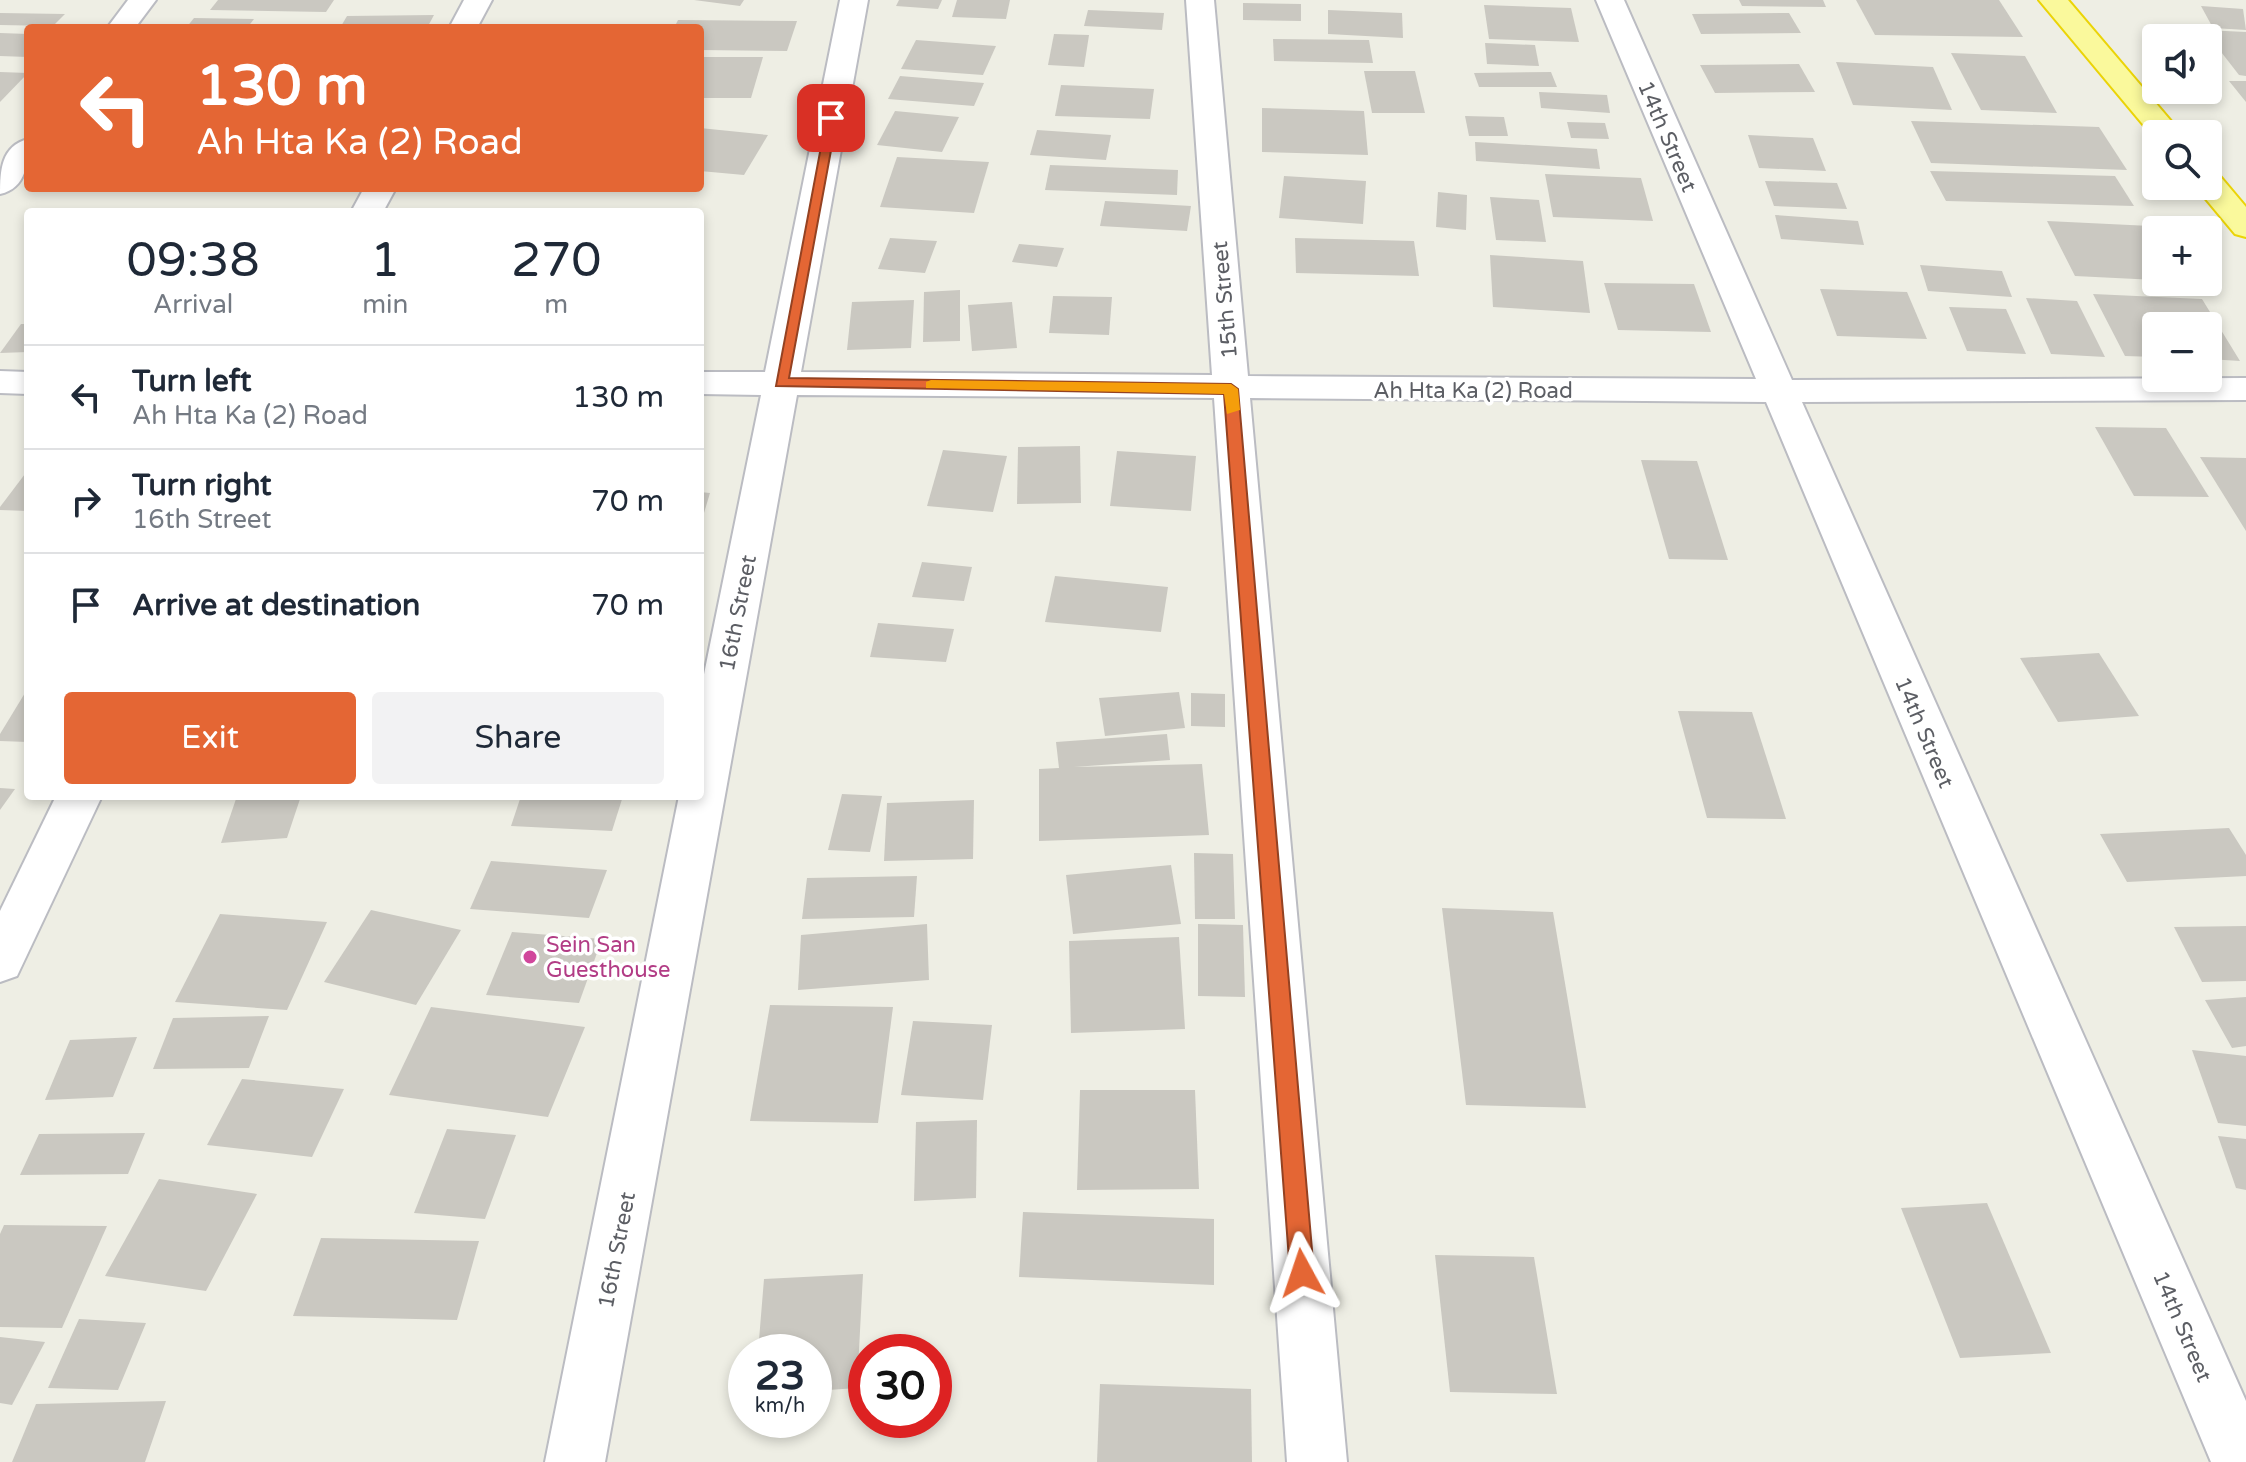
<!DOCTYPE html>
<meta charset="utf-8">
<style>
:root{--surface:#fff;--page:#f2f2f3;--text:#1f2937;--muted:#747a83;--line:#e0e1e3;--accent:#e46634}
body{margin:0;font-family:"Varela Round",sans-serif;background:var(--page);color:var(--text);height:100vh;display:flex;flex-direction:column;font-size:30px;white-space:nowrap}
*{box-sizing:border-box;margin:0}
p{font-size:26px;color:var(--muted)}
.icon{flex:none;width:44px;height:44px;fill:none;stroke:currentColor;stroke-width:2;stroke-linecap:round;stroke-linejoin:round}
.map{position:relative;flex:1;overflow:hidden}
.details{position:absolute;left:24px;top:208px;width:680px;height:592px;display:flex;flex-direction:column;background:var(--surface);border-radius:8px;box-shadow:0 4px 12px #0003}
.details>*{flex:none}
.guide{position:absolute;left:24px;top:24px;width:680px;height:168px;border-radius:8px;box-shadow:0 4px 12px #0003;background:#e46634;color:#fff;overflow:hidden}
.fabs{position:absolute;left:2142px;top:24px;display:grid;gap:16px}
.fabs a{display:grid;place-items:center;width:80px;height:80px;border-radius:8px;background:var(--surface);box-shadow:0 4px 12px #0003;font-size:40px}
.speed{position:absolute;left:728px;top:1334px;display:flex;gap:16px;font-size:40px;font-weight:700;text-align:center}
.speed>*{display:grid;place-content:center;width:104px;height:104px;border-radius:50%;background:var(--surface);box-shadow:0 4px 12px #0003;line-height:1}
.speed small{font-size:20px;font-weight:400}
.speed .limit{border:12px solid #d22;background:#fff;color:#111}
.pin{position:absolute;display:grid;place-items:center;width:68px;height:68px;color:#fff;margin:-34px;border-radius:16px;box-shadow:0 4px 12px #0006}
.me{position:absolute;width:88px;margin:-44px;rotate:355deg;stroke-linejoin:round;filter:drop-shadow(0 0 6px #0008)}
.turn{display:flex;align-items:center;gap:28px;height:168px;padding:0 40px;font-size:36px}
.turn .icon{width:104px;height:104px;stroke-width:2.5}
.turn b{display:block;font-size:56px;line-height:68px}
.eta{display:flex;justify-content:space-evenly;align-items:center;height:136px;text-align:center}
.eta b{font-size:48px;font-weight:600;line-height:56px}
.button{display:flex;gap:16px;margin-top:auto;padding:16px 40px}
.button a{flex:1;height:92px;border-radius:8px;background:var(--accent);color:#fff;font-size:32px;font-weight:600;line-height:92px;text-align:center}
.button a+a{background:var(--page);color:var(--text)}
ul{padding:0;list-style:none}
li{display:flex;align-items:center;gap:24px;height:104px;padding:0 40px;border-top:2px solid var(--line)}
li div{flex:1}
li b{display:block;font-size:30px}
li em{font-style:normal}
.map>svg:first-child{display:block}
.building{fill:#cac8c1}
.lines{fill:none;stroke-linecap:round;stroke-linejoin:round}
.minor-casing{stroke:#bbbcc2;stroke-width:4}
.trunk-casing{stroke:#ebd407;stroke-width:4}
.minor{fill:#fff;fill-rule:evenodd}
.trunk{fill:#faf99c;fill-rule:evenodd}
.route{fill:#e46634;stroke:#944222;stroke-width:2}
.slow{fill:#f59e0b}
.hotel-dot{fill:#d1479c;stroke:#fff;stroke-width:3}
.labels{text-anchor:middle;stroke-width:7;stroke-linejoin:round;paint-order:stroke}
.street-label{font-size:22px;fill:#5c5e64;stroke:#fff}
.hotel-label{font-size:22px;fill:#b23c85;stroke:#fff;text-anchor:start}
</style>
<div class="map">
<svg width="2246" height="1462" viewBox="0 0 2246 1462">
<rect width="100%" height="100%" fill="#eeeee4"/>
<g class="building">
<polygon points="218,0 334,0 326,12 210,10"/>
<polygon points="694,0 744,0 740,6"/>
<polygon points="899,0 942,0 938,9 896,6"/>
<polygon points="957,0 1010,0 1006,19 952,17"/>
<polygon points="1739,0 1823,0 1826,7 1742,6"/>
<polygon points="1856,0 1999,0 2023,37 1875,35"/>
<polygon points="1243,3 1301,4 1301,21 1243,20"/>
<polygon points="1484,5 1571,8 1579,42 1489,39"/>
<polygon points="2201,6 2243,9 2246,30 2213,28"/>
<polygon points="1088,10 1164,13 1162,30 1084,26"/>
<polygon points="1328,10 1402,13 1403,38 1328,34"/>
<polygon points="0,13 65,14 53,26 0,25"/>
<polygon points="1789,13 1801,33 1701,34 1692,14"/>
<polygon points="434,15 427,28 340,28 347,16"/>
<polygon points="194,18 254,19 247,28 186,28"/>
<polygon points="678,20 797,21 787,51 700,50 700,28 674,28"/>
<polygon points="2204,30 2246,32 2246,76 2239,75"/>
<polygon points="0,33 28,34 28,57 0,56"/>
<polygon points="1054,34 1089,35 1084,67 1048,65"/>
<polygon points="1273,39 1369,40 1373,63 1274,61"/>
<polygon points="916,40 996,46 983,75 901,69"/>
<polygon points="1485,43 1535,45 1539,66 1487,64"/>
<polygon points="1951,53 2025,56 2057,113 1981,110"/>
<polygon points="700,57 763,57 751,98 700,98"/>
<polygon points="1836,62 1933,67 1952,110 1853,105"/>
<polygon points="1799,64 1815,92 1715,93 1700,65"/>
<polygon points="1364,71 1415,71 1425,113 1372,113"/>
<polygon points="0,72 28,73 0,102"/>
<polygon points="1551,72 1557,87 1479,87 1474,73"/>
<polygon points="900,76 984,83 974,106 888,99"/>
<polygon points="2229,81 2246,81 2246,102"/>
<polygon points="1061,85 1154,89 1150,119 1055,116"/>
<polygon points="1539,92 1607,95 1610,113 1541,108"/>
<polygon points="1262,108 1364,111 1368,155 1262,152"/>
<polygon points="895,111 959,117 942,152 877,145"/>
<polygon points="1465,116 1504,117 1508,136 1469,136"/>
<polygon points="1911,121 2099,127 2127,170 1931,163"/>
<polygon points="1567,122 1605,123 1609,139 1571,138"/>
<polygon points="700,128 768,135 744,175 700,171"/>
<polygon points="1037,130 1111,135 1106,160 1030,155"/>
<polygon points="1748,135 1813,138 1826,171 1759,168"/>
<polygon points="1475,142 1597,149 1600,169 1476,161"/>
<polygon points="897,157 989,162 974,213 880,207"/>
<polygon points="1050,165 1178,170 1177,195 1045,190"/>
<polygon points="1930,171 2115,176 2134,206 1946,201"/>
<polygon points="1545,174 1641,178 1653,221 1553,217"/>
<polygon points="1284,176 1366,181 1363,224 1279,218"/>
<polygon points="1765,181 1837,183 1847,209 1774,206"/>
<polygon points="1438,192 1467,195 1466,230 1436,227"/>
<polygon points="1490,197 1539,200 1546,242 1496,240"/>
<polygon points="1105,201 1191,206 1187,231 1100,226"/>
<polygon points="1775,215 1858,221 1864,245 1781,239"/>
<polygon points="2047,221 2171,227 2173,230 2156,230 2156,280 2075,276"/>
<polygon points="890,238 937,241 925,273 878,269"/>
<polygon points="1295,238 1414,241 1419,276 1296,273"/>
<polygon points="1019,244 1064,248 1057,267 1012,262"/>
<polygon points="1490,255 1583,261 1590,313 1493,307"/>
<polygon points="1920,265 2002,271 2012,297 1928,291"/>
<polygon points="1604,283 1694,284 1711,332 1618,330"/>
<polygon points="1820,289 1907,292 1927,339 1837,336"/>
<polygon points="960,290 960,341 923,342 924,292"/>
<polygon points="2093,294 2202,299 2240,361 2208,359 2208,326 2156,326 2156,357 2125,356"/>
<polygon points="1053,296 1112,297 1109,335 1049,333"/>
<polygon points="2026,298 2077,301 2105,357 2051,354"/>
<polygon points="914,300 911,348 847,350 852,302"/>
<polygon points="1012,302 1017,348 972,351 968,305"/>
<polygon points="1949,307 2006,309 2026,354 1967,351"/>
<polygon points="21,324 28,324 28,352 0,353"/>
<polygon points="2095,427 2166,428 2209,497 2134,496"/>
<polygon points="1080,446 1081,503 1017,504 1018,447"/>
<polygon points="943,450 1007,456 993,512 927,506"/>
<polygon points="1117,451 1196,456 1191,511 1110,506"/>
<polygon points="2200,457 2246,458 2246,531"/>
<polygon points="1641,460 1697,461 1728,560 1669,559"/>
<polygon points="28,470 28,511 0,510 0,507"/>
<polygon points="700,492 710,493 701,523 700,523"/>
<polygon points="922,562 972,567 964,601 912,597"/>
<polygon points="1055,576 1168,587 1161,632 1045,622"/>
<polygon points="878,623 954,629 946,662 870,657"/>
<polygon points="2099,653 2139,716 2058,722 2020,658"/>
<polygon points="28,688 28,742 0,741 0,734"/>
<polygon points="1179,692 1185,728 1105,736 1099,698"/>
<polygon points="1191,693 1225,694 1225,727 1191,726"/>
<polygon points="1678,711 1752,712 1786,819 1707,818"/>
<polygon points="1167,734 1170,760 1074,767 1202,764 1209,835 1039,841 1039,769 1059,768 1056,742"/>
<polygon points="0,788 15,789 0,810"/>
<polygon points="842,794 882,796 870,852 828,850"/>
<polygon points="237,796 301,796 287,838 221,843"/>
<polygon points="521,796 623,796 612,831 511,826"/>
<polygon points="974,800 973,859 884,861 887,803"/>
<polygon points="2229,828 2246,855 2246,876 2127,882 2100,834"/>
<polygon points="1194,853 1233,854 1235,919 1195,919"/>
<polygon points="491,861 607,870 589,918 470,909"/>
<polygon points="1171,865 1181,924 1073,934 1066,875"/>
<polygon points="917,876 914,917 802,919 807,878"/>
<polygon points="1442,908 1553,912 1586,1108 1466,1105"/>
<polygon points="371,910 461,930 416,1005 324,982"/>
<polygon points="220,914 327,922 287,1010 175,1002"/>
<polygon points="927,924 929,980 798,990 801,935"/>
<polygon points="1198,924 1243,925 1245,997 1198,996"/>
<polygon points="2246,926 2246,981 2202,982 2174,927"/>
<polygon points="512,932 602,939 579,1003 486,995"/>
<polygon points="1179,937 1185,1029 1071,1033 1069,941"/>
<polygon points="2246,997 2246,1046 2232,1048 2205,1000"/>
<polygon points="770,1005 893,1007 878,1123 750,1121"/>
<polygon points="431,1007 585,1027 548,1117 389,1095"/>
<polygon points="269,1016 249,1068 153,1069 173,1018"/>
<polygon points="913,1021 992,1025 983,1100 901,1095"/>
<polygon points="137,1037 113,1097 45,1100 70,1040"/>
<polygon points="2192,1050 2246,1056 2246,1126 2218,1123"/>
<polygon points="242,1079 344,1089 312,1157 207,1145"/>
<polygon points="1080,1090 1195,1090 1199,1189 1077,1190"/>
<polygon points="977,1120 976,1198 914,1201 916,1122"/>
<polygon points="447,1129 516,1135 485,1219 414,1213"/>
<polygon points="145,1133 128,1174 20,1175 39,1134"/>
<polygon points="2218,1136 2246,1139 2246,1190 2236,1188"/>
<polygon points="159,1179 257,1194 206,1291 105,1276"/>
<polygon points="1987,1203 2051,1353 1960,1358 1901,1208"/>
<polygon points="1023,1212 1214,1219 1214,1285 1019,1277"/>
<polygon points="4,1225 107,1226 62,1328 0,1327 0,1234"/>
<polygon points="321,1238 479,1241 457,1320 293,1316"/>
<polygon points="1435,1255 1534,1257 1557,1394 1450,1392"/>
<polygon points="863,1274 857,1388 814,1391 814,1352 758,1352 764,1279"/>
<polygon points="79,1319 146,1323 118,1390 48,1388"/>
<polygon points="0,1337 45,1342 12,1405 0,1403"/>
<polygon points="1100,1384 1251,1389 1252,1462 1097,1462"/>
<polygon points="166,1401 145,1462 12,1462 36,1404"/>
</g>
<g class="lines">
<defs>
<g id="minor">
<polygon points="128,0 156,0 135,28 107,28"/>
<polygon points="464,0 492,0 477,28 449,28"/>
<polygon points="840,0 868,0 801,372 1212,375 1186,0 1214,0 1248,376 1756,379 1596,0 1624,0 1792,380 2246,378 2246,400 1802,402 2246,1401 2246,1462 2211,1462 1766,402 1250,398 1347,1462 1287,1462 1214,398 797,395 605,1462 545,1462 679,796 700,796 700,694 761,395 700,394 700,372 765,372"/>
<path d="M28 139C28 162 27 188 0 194 0 171 1 146 28 139Z"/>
<polygon points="364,188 396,188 383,212 351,212"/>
<polygon points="0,371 28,372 28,394 0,393"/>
<polygon points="56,796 102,796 17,976 0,982 0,911"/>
</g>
<g id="trunk">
<polygon points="2039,0 2068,0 2182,134 2156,134 2156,140"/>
<polygon points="2208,173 2219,175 2246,207 2246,237 2235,234 2195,186 2208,186"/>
</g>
</defs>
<use href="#minor" class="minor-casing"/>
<use href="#trunk" class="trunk-casing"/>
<use href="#minor" class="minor"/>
<use href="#trunk" class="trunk"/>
</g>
<polygon class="route" points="827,115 837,118 789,378 1231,384 1238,389 1314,1273 1310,1281 1302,1284 1294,1281 1290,1273 1224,394 776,386"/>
<polygon class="slow" points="931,380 1231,384 1238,389 1240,410 1227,414 1224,394 926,388 926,382"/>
<circle class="hotel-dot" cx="530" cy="957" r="8"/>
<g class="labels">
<g class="street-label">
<text transform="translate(1668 136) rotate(67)" y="8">14th Street</text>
<text transform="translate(1224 300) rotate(-95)" y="8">15th Street</text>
<text x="1473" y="398">Ah Hta Ka (2) Road</text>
<text transform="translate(737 613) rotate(-79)" y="8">16th Street</text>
<text transform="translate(1925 732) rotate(67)" y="8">14th Street</text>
<text transform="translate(616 1250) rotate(-79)" y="8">16th Street</text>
<text transform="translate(2183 1326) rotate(67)" y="8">14th Street</text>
</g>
<g class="hotel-label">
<text x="546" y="952">Sein San<tspan x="546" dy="25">Guesthouse</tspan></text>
</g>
</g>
</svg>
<div class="fabs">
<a><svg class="icon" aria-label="sound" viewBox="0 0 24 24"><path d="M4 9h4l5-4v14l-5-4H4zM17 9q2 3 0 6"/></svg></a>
<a><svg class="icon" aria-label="search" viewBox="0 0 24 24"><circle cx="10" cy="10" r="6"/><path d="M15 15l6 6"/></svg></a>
<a>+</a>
<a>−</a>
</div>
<div class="speed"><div>23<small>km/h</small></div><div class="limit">30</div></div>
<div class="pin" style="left:831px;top:118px;background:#d93025"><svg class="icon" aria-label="arrive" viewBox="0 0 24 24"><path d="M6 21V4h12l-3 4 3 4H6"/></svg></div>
<svg class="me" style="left:1302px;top:1273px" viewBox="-20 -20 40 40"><path d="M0-17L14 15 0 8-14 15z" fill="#e46634" stroke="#fff" stroke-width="4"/></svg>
<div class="guide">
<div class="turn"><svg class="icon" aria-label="left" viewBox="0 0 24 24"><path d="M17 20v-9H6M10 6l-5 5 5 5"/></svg><div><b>130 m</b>Ah Hta Ka (2) Road</div></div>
</div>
<section class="details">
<div class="eta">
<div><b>09:38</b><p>Arrival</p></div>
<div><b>1</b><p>min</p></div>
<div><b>270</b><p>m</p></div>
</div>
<ul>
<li><svg class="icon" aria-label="left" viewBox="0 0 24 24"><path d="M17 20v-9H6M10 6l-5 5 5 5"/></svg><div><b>Turn left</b><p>Ah Hta Ka (2) Road</p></div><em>130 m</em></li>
<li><svg class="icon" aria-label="right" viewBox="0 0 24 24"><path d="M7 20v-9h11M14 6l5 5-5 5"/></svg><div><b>Turn right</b><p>16th Street</p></div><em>70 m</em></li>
<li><svg class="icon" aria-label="arrive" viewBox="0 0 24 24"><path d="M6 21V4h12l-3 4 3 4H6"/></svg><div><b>Arrive at destination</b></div><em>70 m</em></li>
</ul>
<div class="button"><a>Exit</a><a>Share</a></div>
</section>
</div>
